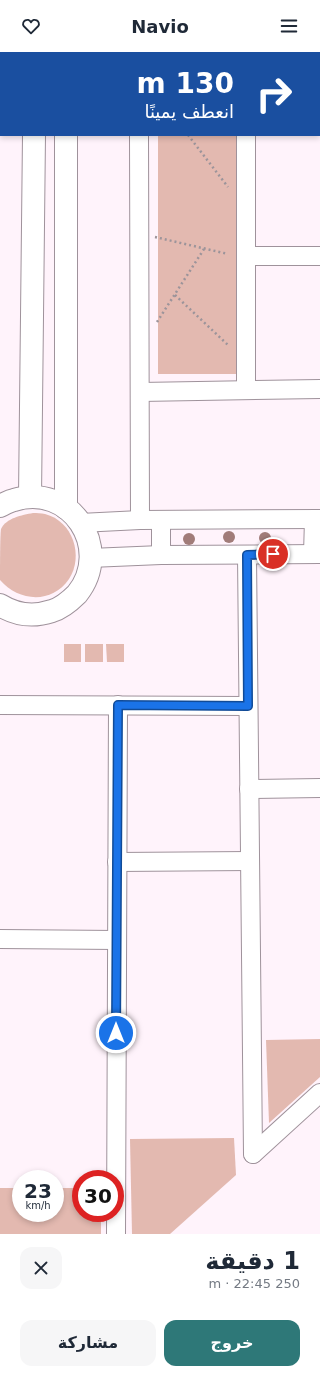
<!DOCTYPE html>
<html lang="ar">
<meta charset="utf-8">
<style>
:root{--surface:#fff;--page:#f6f6f7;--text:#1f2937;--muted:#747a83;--accent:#2e7878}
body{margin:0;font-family:"DejaVu Sans","Noto Sans Arabic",sans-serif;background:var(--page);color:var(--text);direction:rtl;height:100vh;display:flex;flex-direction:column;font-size:15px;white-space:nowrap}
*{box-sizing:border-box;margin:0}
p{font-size:13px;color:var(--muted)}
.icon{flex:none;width:22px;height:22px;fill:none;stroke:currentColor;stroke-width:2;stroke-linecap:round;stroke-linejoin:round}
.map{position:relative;height:1182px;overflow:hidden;direction:ltr}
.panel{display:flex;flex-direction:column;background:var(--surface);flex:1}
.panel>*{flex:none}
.top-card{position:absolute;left:0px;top:0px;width:320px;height:84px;box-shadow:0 2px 6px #0003;direction:rtl;background:#1a4fa0;color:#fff;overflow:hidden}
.speed{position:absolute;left:12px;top:1118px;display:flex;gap:8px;font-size:20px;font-weight:700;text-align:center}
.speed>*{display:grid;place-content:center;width:52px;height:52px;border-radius:50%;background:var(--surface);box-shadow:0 2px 6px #0003;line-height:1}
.speed small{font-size:10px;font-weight:400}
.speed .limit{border:6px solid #d22;background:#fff;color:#111}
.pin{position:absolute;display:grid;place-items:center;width:34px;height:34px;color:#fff;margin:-17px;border:2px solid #fff;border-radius:50%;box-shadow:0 1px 4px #0007}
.me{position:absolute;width:44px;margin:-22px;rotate:0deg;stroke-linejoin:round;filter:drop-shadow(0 0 3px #0008)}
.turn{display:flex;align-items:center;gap:14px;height:84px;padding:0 20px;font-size:18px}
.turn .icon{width:52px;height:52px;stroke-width:2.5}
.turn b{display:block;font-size:28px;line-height:34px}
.round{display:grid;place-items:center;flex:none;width:42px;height:42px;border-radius:12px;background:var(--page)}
.summary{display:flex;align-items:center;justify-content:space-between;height:68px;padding:0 20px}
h1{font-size:24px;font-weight:700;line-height:30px}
.action{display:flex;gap:8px;margin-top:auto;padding:8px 20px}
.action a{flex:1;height:46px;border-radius:12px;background:var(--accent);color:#fff;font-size:16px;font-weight:700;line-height:46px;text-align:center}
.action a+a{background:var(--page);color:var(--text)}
header{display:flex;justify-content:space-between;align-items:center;height:52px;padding:0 20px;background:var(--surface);font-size:18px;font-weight:700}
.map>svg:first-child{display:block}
.green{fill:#e3b9b0}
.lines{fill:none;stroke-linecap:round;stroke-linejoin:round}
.minor-casing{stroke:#9f929b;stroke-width:20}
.tertiary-casing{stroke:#9f929b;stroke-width:24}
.secondary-casing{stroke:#9f929b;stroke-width:24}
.path{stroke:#9c949a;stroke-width:2.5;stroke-dasharray:2 3;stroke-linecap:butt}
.minor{stroke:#fff;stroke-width:18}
.tertiary{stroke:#fff;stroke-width:22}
.secondary{stroke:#fff;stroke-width:22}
.tree{fill:#a17c79}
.route-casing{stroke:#114b97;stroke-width:10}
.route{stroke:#1a73e8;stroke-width:7}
</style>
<header><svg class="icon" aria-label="menu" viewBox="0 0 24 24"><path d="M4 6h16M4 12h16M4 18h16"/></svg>Navio<svg class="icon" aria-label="heart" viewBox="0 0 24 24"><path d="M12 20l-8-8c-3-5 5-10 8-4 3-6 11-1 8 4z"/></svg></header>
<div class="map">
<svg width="320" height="1182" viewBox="0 0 320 1182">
<rect width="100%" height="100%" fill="#fff3fb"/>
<g class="green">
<rect x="158" y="0" width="78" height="1"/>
<rect x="158" y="83" width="78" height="239"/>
<path d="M33 461C37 461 41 461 45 462 73 469 84 504 69 527 51 553 18 549 0 528 0 519 0 483 1 477 6 466 22 463 33 461Z"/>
<rect x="64" y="592" width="17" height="18"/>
<rect x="85" y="592" width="18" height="18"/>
<polygon points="106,592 124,592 124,610 107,610"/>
<polygon points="320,987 320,1025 269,1071 266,988"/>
<polygon points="234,1086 236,1123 170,1182 132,1182 130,1087"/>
<polygon points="0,1136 21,1136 21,1161 55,1161 55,1136 81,1136 81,1161 101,1161 101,1182 0,1182"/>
</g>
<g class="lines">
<defs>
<g id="minor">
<polyline points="139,0 139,1"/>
<polyline points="246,1 246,0"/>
<polyline points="319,70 320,70"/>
<polyline points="139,83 140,468"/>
<polyline points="246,204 320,204"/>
<polyline points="246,338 246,83"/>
<polyline points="140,340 320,337"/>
<polyline points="161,468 161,503"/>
<polyline points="80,471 140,468 320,467"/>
<polyline points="313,502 314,467"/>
<polyline points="247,503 253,1102"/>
<polyline points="90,506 161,503 320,502"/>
<polyline points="0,653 248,654"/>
<polyline points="249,737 320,736"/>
<polyline points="117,810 250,809"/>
<polyline points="0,887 117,888"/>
<polyline points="253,1102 320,1041"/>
<polyline points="116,1182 118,653"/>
</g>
<g id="tertiary">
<polyline points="66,0 66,1"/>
<polyline points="34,1 34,0"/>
<polyline points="66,83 66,456"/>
<polyline points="30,445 34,83"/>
</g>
<path id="secondary" d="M0 454C4 452 9 449 14 448 70 430 114 496 77 542 70 549 62 556 52 559 34 565 16 563 0 553"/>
</defs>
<use href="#minor" class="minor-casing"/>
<use href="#tertiary" class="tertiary-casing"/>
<use href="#secondary" class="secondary-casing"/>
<g class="path">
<polyline points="209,0 210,1"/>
<polyline points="188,83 228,135"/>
<polyline points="155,185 228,202"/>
<polyline points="175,243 228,293"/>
<polyline points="157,270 204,197"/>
</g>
<use href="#minor" class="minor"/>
<use href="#tertiary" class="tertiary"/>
<use href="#secondary" class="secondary"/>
</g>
<g class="tree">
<circle cx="229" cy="485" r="6"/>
<circle cx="265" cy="486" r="6"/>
<circle cx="189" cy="487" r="6"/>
</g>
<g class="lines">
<defs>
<polyline id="route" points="116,981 118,653 248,654 247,503 273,502"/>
</defs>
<use href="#route" class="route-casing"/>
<use href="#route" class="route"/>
</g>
</svg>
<div class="speed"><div>23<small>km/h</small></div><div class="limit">30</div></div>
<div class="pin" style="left:273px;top:502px;background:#d93025"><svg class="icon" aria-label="arrive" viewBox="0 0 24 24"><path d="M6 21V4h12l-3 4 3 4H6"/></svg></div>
<svg class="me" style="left:116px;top:981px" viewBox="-20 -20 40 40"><circle r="17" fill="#1a73e8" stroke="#fff" stroke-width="3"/><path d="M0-11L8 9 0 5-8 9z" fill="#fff"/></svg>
<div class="top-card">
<div class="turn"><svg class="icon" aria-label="right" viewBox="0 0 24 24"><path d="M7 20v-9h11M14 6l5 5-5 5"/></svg><div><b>130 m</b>انعطف يمينًا</div></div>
</div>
</div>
<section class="panel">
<div class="summary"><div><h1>1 دقيقة</h1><p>250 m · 22:45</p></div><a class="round"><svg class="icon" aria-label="close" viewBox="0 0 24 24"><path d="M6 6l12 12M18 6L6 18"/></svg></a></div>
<div class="action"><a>خروج</a><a>مشاركة</a></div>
</section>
